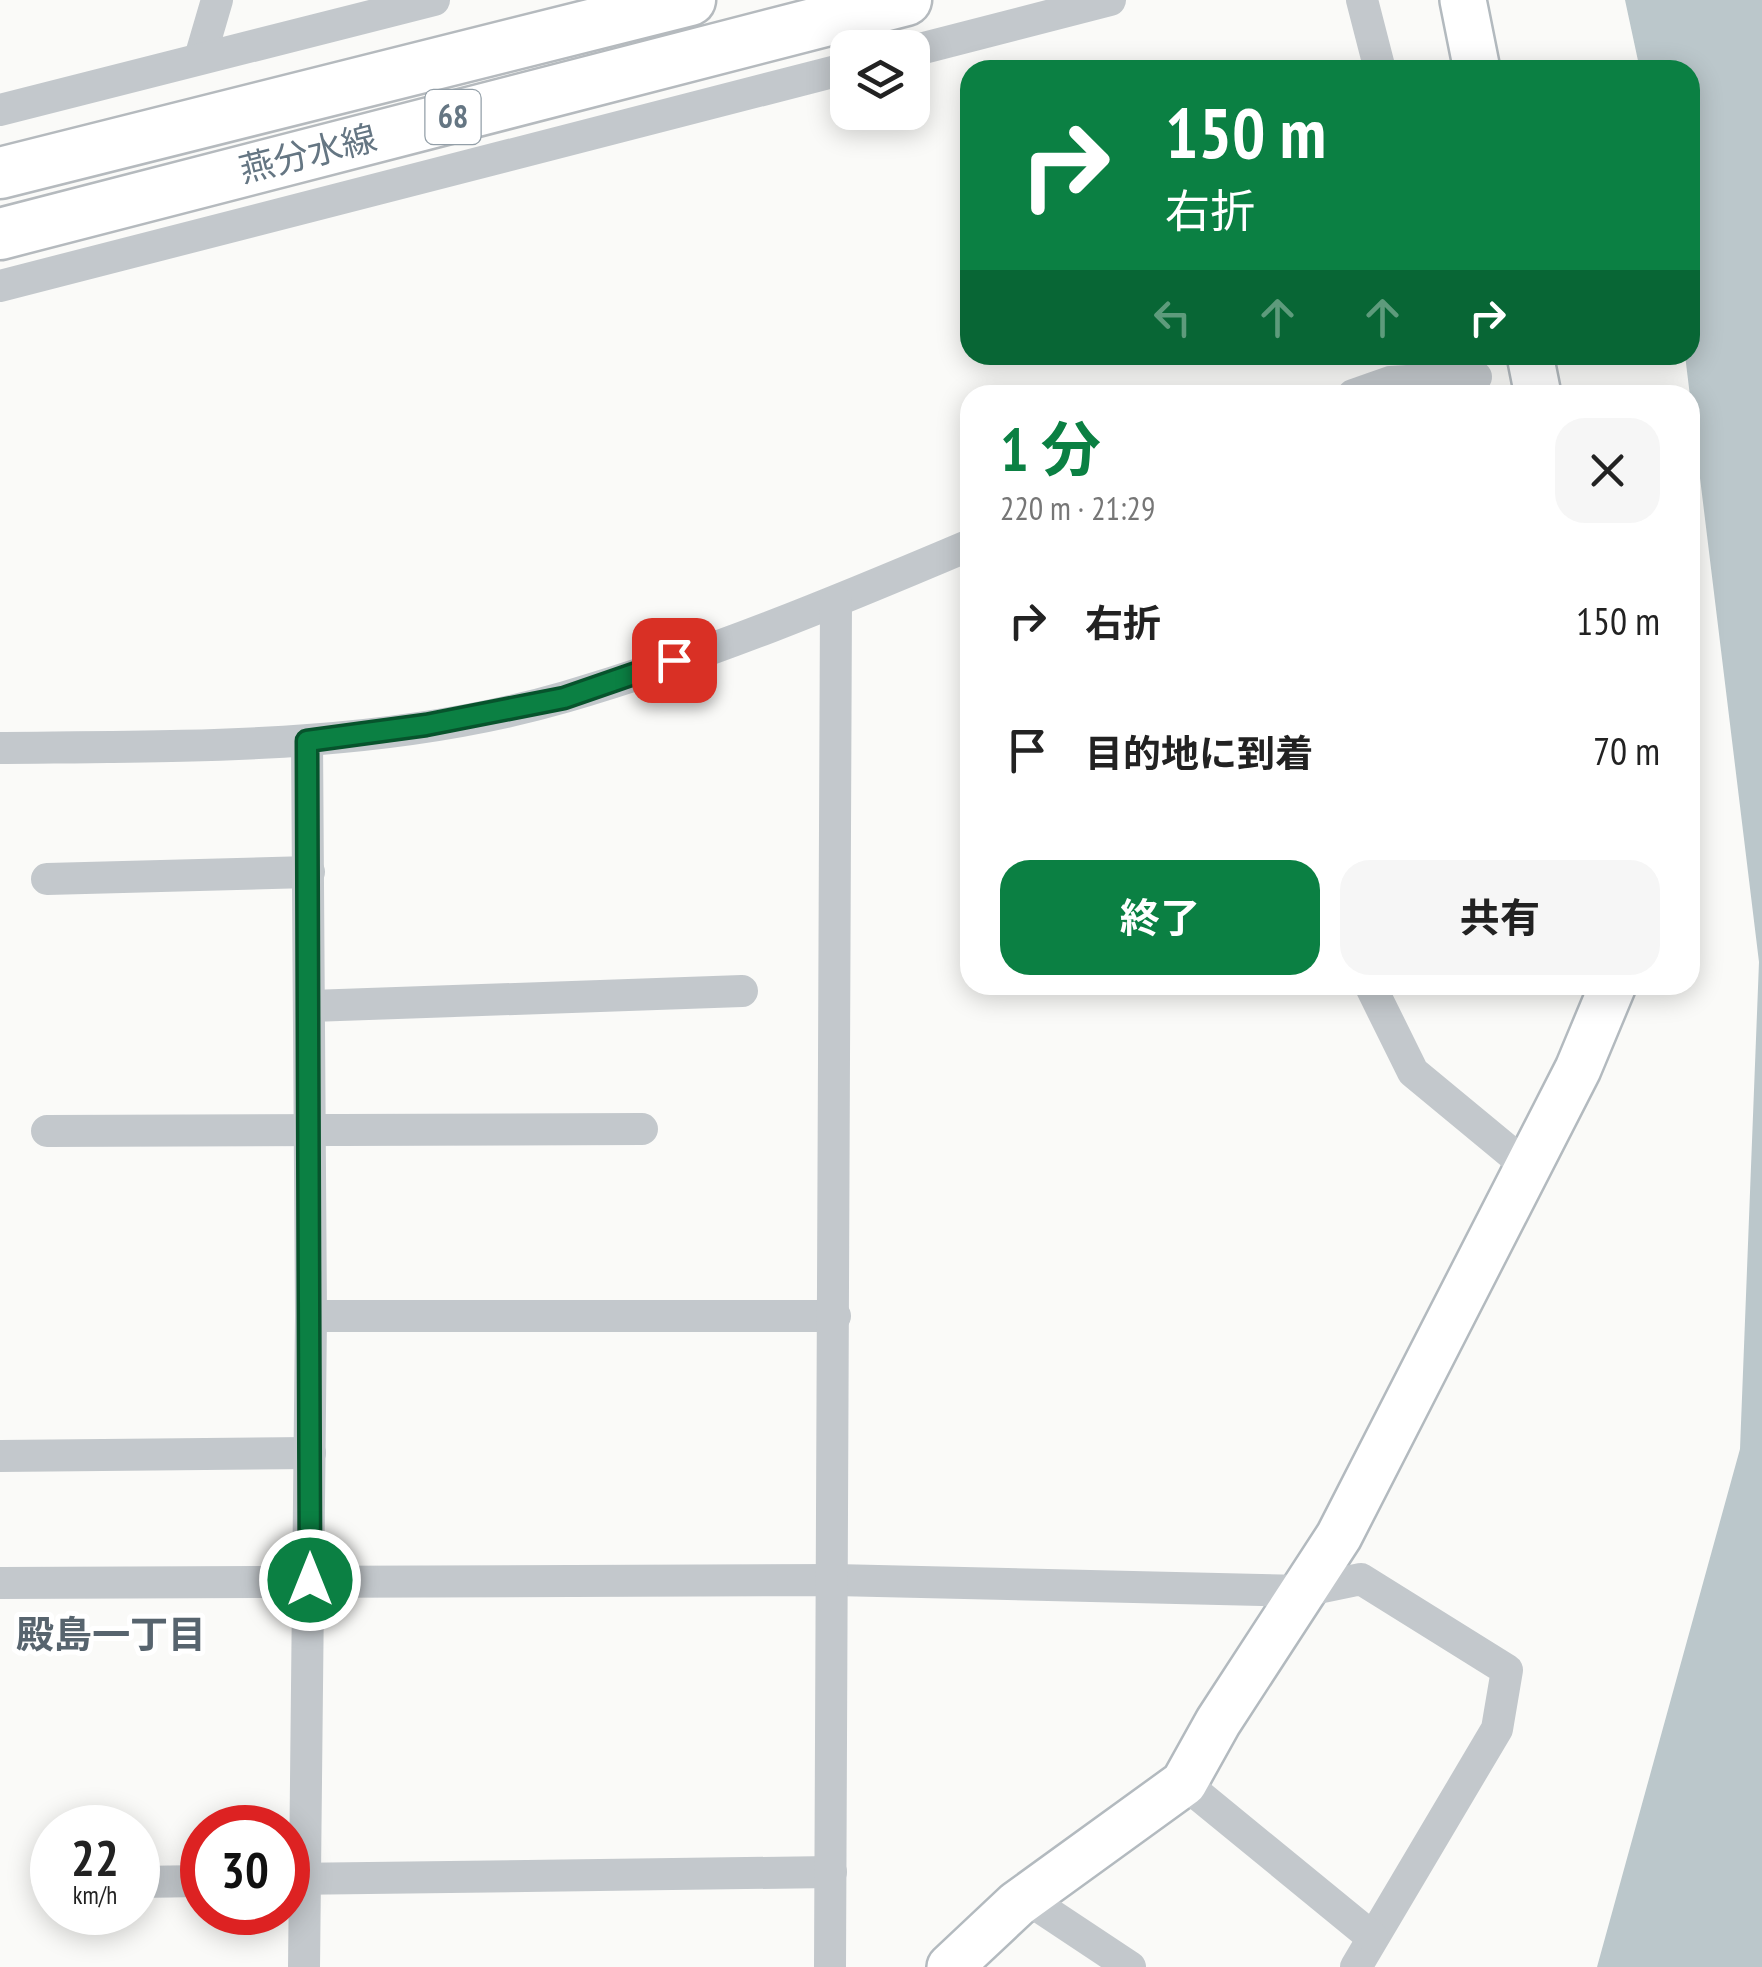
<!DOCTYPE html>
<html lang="ja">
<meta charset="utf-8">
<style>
:root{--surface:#fff;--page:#f6f6f6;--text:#222;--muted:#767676;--accent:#0b8043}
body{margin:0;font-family:"PT Sans Narrow","Noto Sans JP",sans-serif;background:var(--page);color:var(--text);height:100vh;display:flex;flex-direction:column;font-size:38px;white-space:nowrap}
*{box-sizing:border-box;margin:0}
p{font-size:32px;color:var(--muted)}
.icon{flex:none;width:55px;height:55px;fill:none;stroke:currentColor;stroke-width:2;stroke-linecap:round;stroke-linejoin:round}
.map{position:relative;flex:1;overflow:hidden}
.details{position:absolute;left:960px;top:385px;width:740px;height:610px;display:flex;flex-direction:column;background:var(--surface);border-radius:30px;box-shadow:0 5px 25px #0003}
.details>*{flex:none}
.banner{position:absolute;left:960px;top:60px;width:740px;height:305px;border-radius:30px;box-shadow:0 5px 25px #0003;background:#0b8043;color:#fff;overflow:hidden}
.buttons{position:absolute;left:830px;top:30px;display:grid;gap:20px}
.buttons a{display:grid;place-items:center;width:100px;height:100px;border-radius:20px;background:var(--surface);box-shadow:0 5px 25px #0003;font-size:50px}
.speed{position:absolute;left:30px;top:1805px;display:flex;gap:20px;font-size:50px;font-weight:700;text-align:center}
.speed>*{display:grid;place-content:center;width:130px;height:130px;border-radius:50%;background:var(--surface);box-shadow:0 5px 25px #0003;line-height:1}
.speed small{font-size:25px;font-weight:400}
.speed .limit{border:15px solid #d22;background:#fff;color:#111}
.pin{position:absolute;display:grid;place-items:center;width:85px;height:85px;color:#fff;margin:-42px;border-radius:20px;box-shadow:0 5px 15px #0006}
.me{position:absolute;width:110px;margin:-55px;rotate:0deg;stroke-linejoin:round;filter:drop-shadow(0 0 8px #0008)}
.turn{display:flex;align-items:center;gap:35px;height:210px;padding:0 40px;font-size:45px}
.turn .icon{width:130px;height:130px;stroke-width:2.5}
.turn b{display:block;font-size:70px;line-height:85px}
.lanes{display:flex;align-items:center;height:95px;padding:0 40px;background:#0003;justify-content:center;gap:50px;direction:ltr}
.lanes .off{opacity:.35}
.round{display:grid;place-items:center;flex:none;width:105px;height:105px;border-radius:30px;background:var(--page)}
.head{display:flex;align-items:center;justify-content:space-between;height:170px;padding:0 40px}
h1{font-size:60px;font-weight:700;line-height:75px;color:var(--accent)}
.button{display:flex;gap:20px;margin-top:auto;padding:20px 40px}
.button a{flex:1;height:115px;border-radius:30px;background:var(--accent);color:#fff;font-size:40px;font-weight:700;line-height:115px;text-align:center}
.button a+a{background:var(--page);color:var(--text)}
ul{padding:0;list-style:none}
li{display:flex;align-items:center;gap:30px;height:130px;padding:0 40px}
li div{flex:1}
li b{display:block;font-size:38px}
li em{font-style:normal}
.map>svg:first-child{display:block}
.water{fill:#bbc7cb}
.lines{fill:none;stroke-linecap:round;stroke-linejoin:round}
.secondary-casing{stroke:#b3babf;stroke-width:50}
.primary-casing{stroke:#b5babe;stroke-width:55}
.street{stroke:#c3c8cc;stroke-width:32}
.secondary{stroke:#fff;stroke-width:45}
.primary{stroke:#fff;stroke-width:50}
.route-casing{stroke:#07532c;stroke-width:25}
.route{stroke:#0b8043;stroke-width:18}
.labels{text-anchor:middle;stroke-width:10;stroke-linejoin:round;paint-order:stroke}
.shield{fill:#fff;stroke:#939fa8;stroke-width:2.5}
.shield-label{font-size:32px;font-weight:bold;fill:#657683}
.street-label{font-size:35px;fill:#657683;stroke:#fff}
.neighbourhood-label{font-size:38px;font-weight:bold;fill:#57646e;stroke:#fff}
</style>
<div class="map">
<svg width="1762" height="1967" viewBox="0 0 1762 1967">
<rect width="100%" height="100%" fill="#fafaf8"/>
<polygon class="water" points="1625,0 1762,0 1762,1967 1597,1967 1740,1449 1759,962 1685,355 1690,355 1690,70 1640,70"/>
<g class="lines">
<defs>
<g id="secondary">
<polyline points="1463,0 1477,70"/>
<polyline points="1530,355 1538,395"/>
<polyline points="950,1967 1017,1904 1184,1783 1218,1722 1339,1536 1578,1069 1613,985"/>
</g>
<g id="primary">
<polyline points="0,173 690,0"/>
<polyline points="0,234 906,0"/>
</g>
</defs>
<use href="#secondary" class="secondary-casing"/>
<use href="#primary" class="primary-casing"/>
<g class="street">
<polyline points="1362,0 1380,70"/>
<polyline points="912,51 1110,0"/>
<polyline points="200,58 217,0"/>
<polyline points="0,110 434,0"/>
<polyline points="0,286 848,68"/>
<polyline points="1353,395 1390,382 1476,377"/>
<path d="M0 748C188 746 382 750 565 697 703 657 838 601 970 545"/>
<polyline points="47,879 309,872"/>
<polyline points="1370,985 1413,1072 1529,1168"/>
<polyline points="311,1006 742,991"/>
<polyline points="47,1131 642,1129"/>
<polyline points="311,1316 835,1316"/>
<polyline points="0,1456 310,1453"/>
<polyline points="0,1583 835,1580 1303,1591 1361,1579 1507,1670 1497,1729 1356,1967"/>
<polyline points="1184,1783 1372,1937"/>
<polyline points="288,1879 831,1872"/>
<polyline points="138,1882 202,1881"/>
<polyline points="48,1883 52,1883"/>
<polyline points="1026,1898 1130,1967"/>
<polyline points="304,1967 311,1316 307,741"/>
<polyline points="830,1967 836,602"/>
</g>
<use href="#secondary" class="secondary"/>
<use href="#primary" class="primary"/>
</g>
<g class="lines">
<defs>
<polyline id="route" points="310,1580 307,741 426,725 564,698 674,660"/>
</defs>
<use href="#route" class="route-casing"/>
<use href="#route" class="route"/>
</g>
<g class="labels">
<rect class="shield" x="425.5" y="90" width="55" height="54" rx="8"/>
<g class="shield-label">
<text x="453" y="128">68</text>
</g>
<g class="street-label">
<text transform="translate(308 154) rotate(-14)" y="12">燕分水線</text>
</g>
<g class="neighbourhood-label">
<text x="111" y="1648">殿島一丁目</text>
</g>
</g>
</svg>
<div class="buttons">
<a><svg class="icon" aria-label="layers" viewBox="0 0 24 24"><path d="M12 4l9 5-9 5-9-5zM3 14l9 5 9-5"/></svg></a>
</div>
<div class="speed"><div>22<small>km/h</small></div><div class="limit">30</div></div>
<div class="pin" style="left:674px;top:660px;background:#d93025"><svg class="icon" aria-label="arrive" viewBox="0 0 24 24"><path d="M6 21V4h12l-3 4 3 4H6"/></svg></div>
<svg class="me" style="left:310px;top:1580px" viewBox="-20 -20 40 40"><circle r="17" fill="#0b8043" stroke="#fff" stroke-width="3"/><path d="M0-11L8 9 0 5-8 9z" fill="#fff"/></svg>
<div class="banner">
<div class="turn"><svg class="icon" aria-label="right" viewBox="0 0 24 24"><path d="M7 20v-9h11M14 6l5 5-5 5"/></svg><div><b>150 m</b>右折</div></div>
<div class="lanes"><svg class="icon off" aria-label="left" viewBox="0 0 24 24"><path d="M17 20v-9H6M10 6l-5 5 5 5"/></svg><svg class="icon off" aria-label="ahead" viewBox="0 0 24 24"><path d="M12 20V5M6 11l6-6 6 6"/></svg><svg class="icon off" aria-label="ahead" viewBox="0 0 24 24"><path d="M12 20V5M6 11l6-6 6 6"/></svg><svg class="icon" aria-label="right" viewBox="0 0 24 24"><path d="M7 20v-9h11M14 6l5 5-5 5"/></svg></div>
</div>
<section class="details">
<div class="head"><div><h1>1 分</h1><p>220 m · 21:29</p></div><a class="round"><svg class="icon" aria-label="close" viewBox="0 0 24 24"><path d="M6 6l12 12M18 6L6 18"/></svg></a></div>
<ul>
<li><svg class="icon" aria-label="right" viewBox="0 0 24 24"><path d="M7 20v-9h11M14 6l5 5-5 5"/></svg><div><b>右折</b></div><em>150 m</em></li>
<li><svg class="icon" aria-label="arrive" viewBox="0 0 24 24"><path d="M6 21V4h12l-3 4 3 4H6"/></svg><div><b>目的地に到着</b></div><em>70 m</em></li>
</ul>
<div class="button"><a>終了</a><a>共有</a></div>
</section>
</div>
